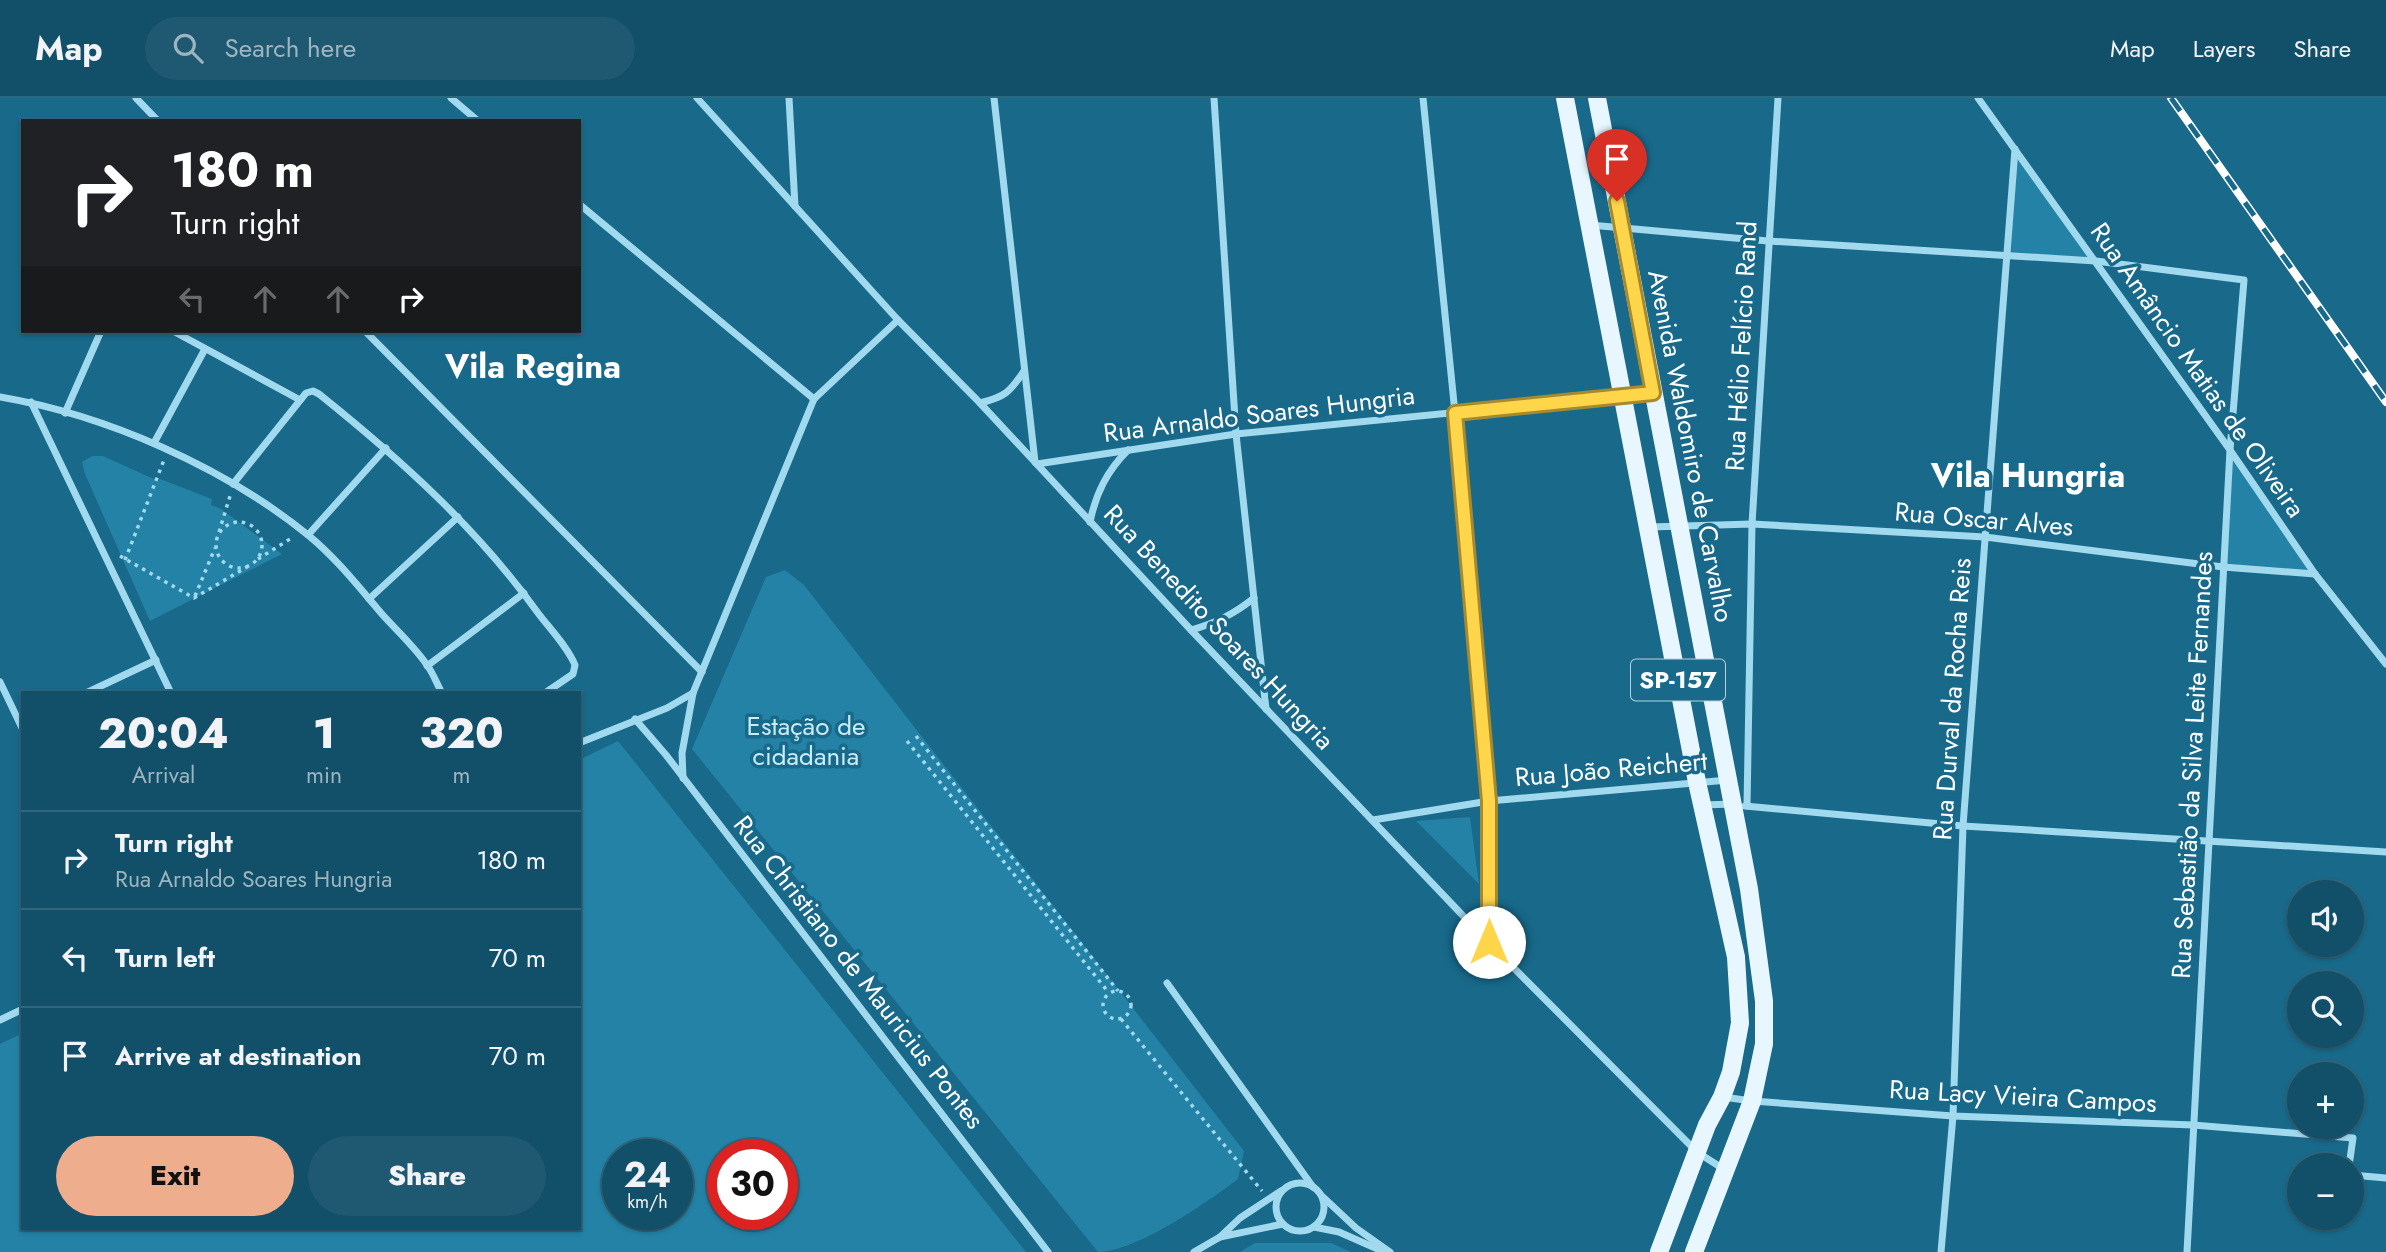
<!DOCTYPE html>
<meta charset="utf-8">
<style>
:root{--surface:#124f68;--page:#1f5971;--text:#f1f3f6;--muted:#9cb5c0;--line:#31667c;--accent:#eead8d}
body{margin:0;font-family:Jost,sans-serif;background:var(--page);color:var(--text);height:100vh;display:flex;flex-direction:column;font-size:26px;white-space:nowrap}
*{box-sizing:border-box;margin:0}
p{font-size:23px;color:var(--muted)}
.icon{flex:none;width:38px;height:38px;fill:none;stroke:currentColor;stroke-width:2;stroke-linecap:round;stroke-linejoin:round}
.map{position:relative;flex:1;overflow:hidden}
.panel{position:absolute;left:21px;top:593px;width:560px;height:539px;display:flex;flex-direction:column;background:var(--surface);border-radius:0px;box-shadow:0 2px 5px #0004,0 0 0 2px var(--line)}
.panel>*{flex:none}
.banner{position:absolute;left:21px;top:21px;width:560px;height:214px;border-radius:0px;box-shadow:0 2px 5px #0004,0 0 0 2px var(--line);background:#202124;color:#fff;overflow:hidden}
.buttons{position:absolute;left:2287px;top:782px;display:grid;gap:14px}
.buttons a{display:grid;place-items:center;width:77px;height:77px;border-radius:50%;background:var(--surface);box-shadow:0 2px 5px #0004,0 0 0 2px var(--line);font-size:35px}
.speed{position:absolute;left:602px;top:1041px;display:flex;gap:14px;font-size:35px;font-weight:700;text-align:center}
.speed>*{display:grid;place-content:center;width:91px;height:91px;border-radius:50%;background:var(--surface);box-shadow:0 2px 5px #0004,0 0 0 2px var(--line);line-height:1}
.speed small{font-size:18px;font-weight:400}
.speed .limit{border:10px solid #d22;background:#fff;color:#111}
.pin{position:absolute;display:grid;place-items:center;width:60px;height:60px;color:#fff;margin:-72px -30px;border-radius:50% 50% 50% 0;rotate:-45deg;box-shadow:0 0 7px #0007}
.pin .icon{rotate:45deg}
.me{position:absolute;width:77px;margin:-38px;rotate:0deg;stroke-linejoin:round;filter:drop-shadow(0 0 5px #0008)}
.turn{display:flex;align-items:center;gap:24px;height:147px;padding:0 35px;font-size:32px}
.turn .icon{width:91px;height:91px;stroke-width:2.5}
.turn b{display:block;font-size:49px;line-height:60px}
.lanes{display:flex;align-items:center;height:66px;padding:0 35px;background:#0003;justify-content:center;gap:35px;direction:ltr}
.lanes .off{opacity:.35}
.eta{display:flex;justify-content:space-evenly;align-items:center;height:119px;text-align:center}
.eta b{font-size:42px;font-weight:800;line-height:49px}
.button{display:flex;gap:14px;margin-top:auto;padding:14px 35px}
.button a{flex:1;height:80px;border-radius:42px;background:var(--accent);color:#111;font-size:28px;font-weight:800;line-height:80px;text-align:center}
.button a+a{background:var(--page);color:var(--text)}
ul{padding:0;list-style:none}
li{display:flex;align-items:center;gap:21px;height:98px;padding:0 35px;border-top:2px solid var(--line)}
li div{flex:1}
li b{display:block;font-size:26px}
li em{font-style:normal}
header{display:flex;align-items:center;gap:42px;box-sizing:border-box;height:98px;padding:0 35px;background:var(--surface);border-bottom:2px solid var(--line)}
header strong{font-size:33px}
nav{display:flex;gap:38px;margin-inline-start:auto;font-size:24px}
.search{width:490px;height:63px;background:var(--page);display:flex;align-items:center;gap:18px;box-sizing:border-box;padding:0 24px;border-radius:38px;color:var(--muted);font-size:26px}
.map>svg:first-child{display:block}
.green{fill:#2382a6;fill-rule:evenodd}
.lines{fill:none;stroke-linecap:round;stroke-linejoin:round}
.path{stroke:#a1d9ee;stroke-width:3.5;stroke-dasharray:3.5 5;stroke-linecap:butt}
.street{stroke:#a1d9ee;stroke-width:7}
.primary{stroke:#e8f7ff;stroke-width:18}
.rail-casing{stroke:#fff;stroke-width:8}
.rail{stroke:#18698a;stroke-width:5;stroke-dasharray:16;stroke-linecap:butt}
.route-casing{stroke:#a68a30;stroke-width:18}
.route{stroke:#ffd54a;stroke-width:12}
.labels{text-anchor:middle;stroke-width:7;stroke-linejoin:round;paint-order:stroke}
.shield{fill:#18698a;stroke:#bad2dc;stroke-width:2}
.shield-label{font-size:24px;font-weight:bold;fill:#fff}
.street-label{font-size:26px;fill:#fff;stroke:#18698a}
.park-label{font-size:26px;fill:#c7ecfa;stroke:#18698a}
.district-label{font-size:33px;font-weight:bold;fill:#fff;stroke:#18698a}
</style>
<header>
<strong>Map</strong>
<div class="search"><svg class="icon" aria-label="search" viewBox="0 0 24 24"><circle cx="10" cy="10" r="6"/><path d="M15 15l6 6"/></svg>Search here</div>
<nav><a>Map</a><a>Layers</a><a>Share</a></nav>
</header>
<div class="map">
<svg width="2386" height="1154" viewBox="0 0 2386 1154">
<rect width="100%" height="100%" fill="#18698a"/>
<g class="green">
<polygon points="2017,61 2019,62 2089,159 2009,155"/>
<polygon points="92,358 103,358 158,383 160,381 212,401 211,407 221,411 282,456 150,523 85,376 82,364"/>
<polygon points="2233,359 2309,473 2226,466"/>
<path d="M785 472 804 487 1244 1053 1238 1081C1208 1104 1135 1154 1098 1154L692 651 766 479Z"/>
<path d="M618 643 1026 1154H0V946L23 935V1130H579V662ZM677 1057V1116H618V1057ZM723 1057H782V1116H723Z"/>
<polygon points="1470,719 1479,786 1416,723"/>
<polygon points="1255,1145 1331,1145 1351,1154 1240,1154"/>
</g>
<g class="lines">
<g class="path">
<circle cx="239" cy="447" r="23"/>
<polyline points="219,434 230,398"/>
<polyline points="120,458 194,500 247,469"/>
<polyline points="258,461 290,441"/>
<polyline points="125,462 164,362"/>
<polyline points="195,498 215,450"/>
<polyline points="916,638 1118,893"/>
<polyline points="907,643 1109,895"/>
<circle cx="1117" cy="907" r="14"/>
<polyline points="1121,921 1262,1093"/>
</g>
<g class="street">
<polyline points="136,0 158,23"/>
<polyline points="451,0 478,23"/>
<polyline points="697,0 898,222 980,305 1191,532 1488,844 1697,1054 1725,1072"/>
<polyline points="789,0 795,108"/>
<polyline points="994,0 1035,364"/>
<polyline points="1214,0 1236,336 1266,611"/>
<polyline points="1423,0 1455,315 1489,703 1488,843"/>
<polyline points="1978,0 2230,352 2315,476 2386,566"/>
<polyline points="579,106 814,301"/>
<polyline points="1590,127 1768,143 2096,163 2244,182 2230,352 2187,1154"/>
<polyline points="173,233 300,302"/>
<polyline points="365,233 702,574"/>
<path d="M0 299C106 317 224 369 308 437 336 460 358 488 381 515 396 532 414 548 427 567 433 575 437 586 442 595"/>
<polyline points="31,304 171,595"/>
<path d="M980 305C1005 299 1010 294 1024 273"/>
<polyline points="65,315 101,233"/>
<polyline points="154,345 205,251"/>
<polyline points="1037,366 1236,336 1652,295"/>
<path d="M233 386 306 295 313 293 319 296C400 361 477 430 538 515 550 531 567 548 575 567L573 576 545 595"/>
<path d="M1090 424C1096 395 1107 373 1128 352"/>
<polyline points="1650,429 1752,426 1985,439 2223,469 2315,476"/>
<polyline points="308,437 386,350"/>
<polyline points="369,501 458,419"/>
<path d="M1191 532C1216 525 1234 516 1254 500"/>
<polyline points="427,568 524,495"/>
<polyline points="0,584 23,632"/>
<polyline points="86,595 156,562"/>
<polyline points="635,621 666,657 1048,1154"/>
<polyline points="579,645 667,610 693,595"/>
<polyline points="683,680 682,655 693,595 814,301 898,222"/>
<polyline points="1703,707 1733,706"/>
<polyline points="1745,708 1963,728 2386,754"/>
<polyline points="1747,708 1752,426 1778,0"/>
<polyline points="1373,722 1489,703 1728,682"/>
<polyline points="1167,885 1313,1089"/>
<polyline points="0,922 23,911"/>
<polyline points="1723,999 1752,1003 1953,1018 2193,1027 2353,1040 2349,1068"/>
<polyline points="2352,1077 2386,1080"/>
<circle cx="1300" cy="1109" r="24"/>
<polyline points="1281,1093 1240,1120 1220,1139 1283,1126"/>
<polyline points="1323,1099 1356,1130 1390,1154"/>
<polyline points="1314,1129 1339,1134 1382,1153"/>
<polyline points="1194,1154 1220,1139"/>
<polyline points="1941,1154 1953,1018 1963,728 2015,51"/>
</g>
<g class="primary">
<polyline points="1565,0 1697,684 1736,859 1740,925 1731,974 1722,999 1707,1027 1659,1154"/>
<polyline points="1597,0 1749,791 1764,903 1764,946 1752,1003 1694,1154"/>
</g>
<defs>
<polyline id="rail" points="2171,0 2386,304"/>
</defs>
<use href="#rail" class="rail-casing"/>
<use href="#rail" class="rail"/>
</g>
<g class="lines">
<defs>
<polyline id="route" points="1489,844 1489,703 1455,315 1653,295 1617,103"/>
</defs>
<use href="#route" class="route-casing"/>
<use href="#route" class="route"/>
</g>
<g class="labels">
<rect class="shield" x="1631" y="561.5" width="94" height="41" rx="5"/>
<g class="shield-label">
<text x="1678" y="590">SP-157</text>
</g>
<g class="street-label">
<text transform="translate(1741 248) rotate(-87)" y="9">Rua Hélio Felício Rand</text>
<text transform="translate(2198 272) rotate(55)" y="9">Rua Amâncio Matias de Oliveira</text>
<text transform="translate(1259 316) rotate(-7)" y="9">Rua Arnaldo Soares Hungria</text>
<text transform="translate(1691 348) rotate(79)" y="9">Avenida Waldomiro de Carvalho</text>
<text transform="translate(1984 421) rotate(5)" y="9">Rua Oscar Alves</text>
<text transform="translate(1219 529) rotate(47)" y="9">Rua Benedito Soares Hungria</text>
<text transform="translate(1952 601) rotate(-86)" y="9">Rua Durval da Rocha Reis</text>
<text transform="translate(2192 667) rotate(-87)" y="9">Rua Sebastião da Silva Leite Fernandes</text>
<text transform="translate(1611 671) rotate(-5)" y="9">Rua João Reichert</text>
<text transform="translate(859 874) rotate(52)" y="9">Rua Christiano de Mauricius Pontes</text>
<text transform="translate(2023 998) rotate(3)" y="9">Rua Lacy Vieira Campos</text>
</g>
<g class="park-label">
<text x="806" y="637">Estação de<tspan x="806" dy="30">cidadania</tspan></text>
</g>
<g class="district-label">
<text x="533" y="280">Vila Regina</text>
<text x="2028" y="389">Vila Hungria</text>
</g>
</g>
</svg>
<div class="buttons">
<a><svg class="icon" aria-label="sound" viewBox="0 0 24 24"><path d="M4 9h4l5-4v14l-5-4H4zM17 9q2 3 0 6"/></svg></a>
<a><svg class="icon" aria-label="search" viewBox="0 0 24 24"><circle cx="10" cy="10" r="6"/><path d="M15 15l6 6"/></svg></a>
<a>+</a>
<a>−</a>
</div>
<div class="speed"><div>24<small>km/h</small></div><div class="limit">30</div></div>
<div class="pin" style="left:1617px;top:103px;background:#d93025"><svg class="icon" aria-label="arrive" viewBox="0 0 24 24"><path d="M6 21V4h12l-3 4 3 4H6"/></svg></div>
<svg class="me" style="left:1489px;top:844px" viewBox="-20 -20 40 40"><circle r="19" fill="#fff"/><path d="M0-13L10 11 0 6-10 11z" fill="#ffd54a"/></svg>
<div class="banner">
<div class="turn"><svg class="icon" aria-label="right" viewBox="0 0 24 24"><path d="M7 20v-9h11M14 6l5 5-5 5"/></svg><div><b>180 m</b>Turn right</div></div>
<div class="lanes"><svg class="icon off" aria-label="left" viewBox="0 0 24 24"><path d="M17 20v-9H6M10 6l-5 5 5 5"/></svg><svg class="icon off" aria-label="ahead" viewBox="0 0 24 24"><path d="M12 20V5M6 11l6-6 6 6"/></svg><svg class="icon off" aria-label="ahead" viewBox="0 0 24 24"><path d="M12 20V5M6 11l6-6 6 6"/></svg><svg class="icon" aria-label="right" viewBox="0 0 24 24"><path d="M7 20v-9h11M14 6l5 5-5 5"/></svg></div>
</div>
<section class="panel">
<div class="eta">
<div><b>20:04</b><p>Arrival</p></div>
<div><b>1</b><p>min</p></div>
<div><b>320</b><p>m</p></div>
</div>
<ul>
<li><svg class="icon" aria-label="right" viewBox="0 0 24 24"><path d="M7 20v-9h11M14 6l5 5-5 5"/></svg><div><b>Turn right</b><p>Rua Arnaldo Soares Hungria</p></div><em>180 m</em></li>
<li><svg class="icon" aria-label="left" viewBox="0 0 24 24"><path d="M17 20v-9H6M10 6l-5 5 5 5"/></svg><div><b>Turn left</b></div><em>70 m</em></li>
<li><svg class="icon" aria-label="arrive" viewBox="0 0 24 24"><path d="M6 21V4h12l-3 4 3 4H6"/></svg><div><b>Arrive at destination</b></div><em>70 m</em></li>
</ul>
<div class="button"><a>Exit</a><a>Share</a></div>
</section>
</div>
